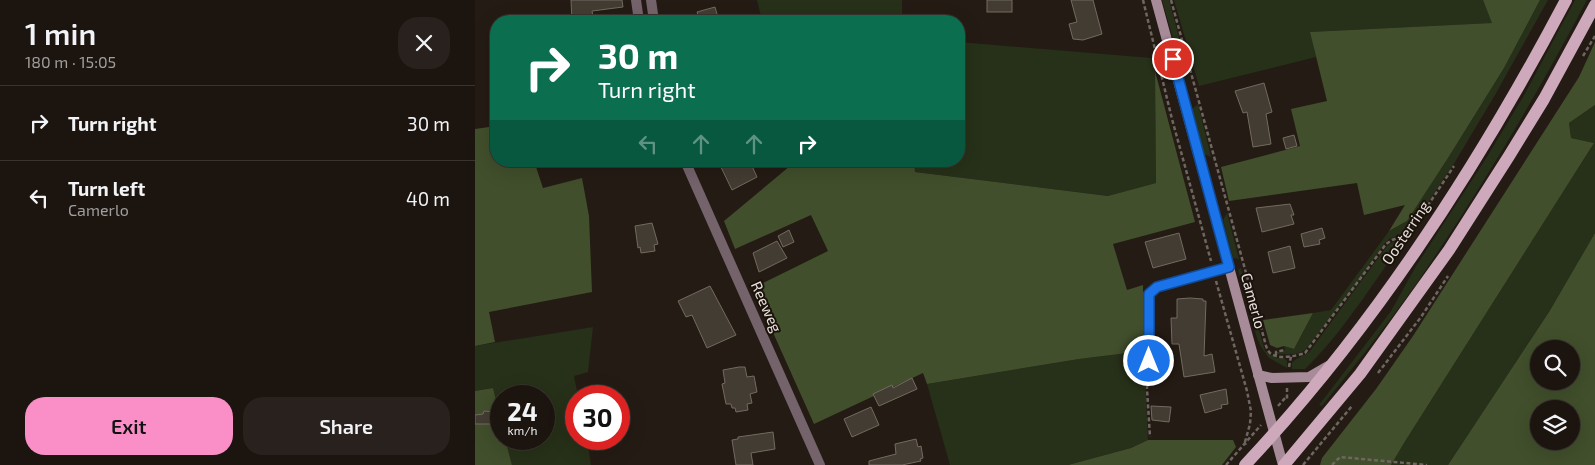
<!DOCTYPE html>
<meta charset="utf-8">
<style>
:root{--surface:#1b140f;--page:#28211d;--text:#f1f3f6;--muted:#a09e9e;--line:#39332f;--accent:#fa8fc7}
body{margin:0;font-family:"Exo 2",sans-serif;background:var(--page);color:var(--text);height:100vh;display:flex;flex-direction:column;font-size:19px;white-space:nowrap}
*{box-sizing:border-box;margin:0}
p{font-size:16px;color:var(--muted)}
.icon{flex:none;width:28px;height:28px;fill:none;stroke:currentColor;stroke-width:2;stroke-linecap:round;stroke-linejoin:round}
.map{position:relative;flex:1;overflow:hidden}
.sheet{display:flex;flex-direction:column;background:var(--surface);width:475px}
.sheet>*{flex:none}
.banner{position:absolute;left:15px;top:15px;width:475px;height:152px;border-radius:20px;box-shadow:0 5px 20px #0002,0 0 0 1px var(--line);background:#0b6e4f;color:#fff;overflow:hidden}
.tools{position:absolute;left:1055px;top:340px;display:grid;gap:10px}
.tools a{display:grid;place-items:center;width:50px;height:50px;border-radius:50%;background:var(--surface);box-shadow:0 5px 20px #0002,0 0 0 1px var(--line);font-size:25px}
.speed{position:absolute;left:15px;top:385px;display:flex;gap:10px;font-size:25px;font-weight:700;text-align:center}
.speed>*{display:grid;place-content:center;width:65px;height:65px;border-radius:50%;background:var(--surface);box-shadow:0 5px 20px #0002,0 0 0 1px var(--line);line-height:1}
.speed small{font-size:12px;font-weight:400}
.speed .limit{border:8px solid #d22;background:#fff;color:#111}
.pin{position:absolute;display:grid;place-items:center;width:42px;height:42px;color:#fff;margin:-21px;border:2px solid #fff;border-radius:50%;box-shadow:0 1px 5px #0007}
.me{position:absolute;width:55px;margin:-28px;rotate:0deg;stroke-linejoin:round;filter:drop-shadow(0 0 4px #0008)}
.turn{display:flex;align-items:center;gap:18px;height:105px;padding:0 25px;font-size:22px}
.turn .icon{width:65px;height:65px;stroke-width:2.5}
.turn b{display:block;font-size:35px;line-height:42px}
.lanes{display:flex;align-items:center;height:48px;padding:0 25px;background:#0003;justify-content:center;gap:25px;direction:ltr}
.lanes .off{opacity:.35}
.round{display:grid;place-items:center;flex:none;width:52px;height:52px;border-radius:20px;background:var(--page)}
.head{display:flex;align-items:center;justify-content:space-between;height:85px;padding:0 25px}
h1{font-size:30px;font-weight:600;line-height:38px}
.action{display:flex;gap:10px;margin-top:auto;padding:10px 25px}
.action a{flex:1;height:58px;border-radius:20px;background:var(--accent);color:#111;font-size:20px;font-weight:600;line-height:58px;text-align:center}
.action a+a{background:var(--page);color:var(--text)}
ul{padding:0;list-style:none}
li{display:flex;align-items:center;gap:15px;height:75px;padding:0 25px;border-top:1px solid var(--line)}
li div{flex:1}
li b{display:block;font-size:19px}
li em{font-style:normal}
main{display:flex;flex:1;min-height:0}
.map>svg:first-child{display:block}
.green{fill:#273018}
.forest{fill:#414f2c;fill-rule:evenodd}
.building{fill:#433c32;stroke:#726b60}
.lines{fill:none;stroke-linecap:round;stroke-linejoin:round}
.path{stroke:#6e6660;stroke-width:2.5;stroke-dasharray:4 2.5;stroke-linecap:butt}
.minor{stroke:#75636c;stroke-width:10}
.secondary{stroke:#a78b99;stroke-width:10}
.primary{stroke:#cea9bc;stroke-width:12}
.route-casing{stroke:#114b97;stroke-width:12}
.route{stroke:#1a73e8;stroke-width:9}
.labels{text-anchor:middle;stroke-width:4;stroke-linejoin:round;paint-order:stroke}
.street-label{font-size:15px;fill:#e7e0dc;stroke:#1b120b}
</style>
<main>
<section class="sheet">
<div class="head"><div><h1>1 min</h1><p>180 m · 15:05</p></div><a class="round"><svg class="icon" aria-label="close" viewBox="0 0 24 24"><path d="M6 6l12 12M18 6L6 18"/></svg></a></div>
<ul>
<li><svg class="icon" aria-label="right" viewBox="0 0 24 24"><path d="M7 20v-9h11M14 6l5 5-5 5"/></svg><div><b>Turn right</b></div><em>30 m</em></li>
<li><svg class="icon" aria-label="left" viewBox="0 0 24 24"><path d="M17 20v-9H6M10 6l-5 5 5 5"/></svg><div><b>Turn left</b><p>Camerlo</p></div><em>40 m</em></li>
</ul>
<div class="action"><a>Exit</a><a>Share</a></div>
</section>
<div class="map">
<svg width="1120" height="465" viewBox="0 0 1120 465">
<rect width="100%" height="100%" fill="#241b14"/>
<g class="green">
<polygon points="282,0 427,0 427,21 287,21"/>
<polygon points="687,0 694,0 714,75 708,73"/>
<polygon points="699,0 1008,0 1018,23 836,32 841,57 724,86"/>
<path d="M1065 0H1073L1020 95 980 162 933 232 914 239 909 244 887 277 831 349C823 356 813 354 803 354L802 352 810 350 809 346 819 349 838 313 856 310 914 231 932 221 973 158 1029 68Z"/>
<path d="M1100 0H1112C1061 97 1004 192 942 283 912 325 880 366 847 406L844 405 916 311 941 266 1010 160 1048 97Z"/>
<polygon points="484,42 676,58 680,71 681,183 634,196 440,172 439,161 484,161"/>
<polygon points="723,104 736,157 729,154 717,109"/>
<polygon points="1120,105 1120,233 1074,312 973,465 916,465 929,443 1119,143 1096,138 1094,123"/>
<polygon points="752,213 764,259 758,258 748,220"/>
<path d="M930 239C900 280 867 334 830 369H817V363C822 357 829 356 835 351L912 246 918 242Z"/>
<polygon points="766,268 790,351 801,358 809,358 812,361 812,368 794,358 786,347 782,338 763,270"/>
<polygon points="118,327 113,372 99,376 103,396 101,396 101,439 112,439 116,465 37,465 30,439 69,439 69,396 26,396 26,421 18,388 0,391 0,346"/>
<polygon points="669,351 673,440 656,448 593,465 475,465 452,384 604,359"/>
</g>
<g class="forest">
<polygon points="1008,0 1065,0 1029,68 973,158 932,221 914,231 930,205 889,215 882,183 754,201 746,167 825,146 816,109 852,101 835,32 1017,23"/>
<polygon points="1120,42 1120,105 1094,123 1096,138 1119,143 929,443 916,465 845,465 847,458 901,389 938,336 1104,77"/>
<polygon points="680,71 720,222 638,244 652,290 668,285 669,351 604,359 452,384 448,373 339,424 278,288 353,251 336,215 260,249 249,221 321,161 439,161 440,172 633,196 681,183"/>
<polygon points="21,126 21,161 59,161 68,188 107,178 114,216 117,292 14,312 20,342 0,346 0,129"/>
<path d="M1120 233V465H973L1074 312ZM1064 349H1096V381H1064ZM1064 409H1096V441H1064Z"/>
<polygon points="838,313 819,349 809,346 802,348 795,345 788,320"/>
<polygon points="18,388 26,421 26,439 30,439 37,465 0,465 0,391"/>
<polygon points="673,440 758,440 761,447 747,465 593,465 656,448"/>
</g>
<g class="building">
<polygon points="96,0 147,0 148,7 117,11 119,21 97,21"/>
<rect x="512" y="0" width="25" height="12"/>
<polygon points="596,0 618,0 627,34 608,40 598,39 594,24 602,22"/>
<polygon points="240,7 244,21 225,21 222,12"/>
<polygon points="789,83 797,112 791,114 796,144 778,147 772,112 768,113 760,91"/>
<polygon points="819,135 822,146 811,149 808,138"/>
<polygon points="243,161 279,161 277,166 282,177 257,190"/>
<polygon points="815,204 819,215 816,215 819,224 787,232 781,208"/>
<polygon points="177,223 183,244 179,245 180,251 166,253 165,247 163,248 160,226"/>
<polygon points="847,228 850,238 844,240 845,244 829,247 826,234"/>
<polygon points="314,230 319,242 308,247 303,236"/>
<polygon points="704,233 711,259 678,268 670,242"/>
<polygon points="302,241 312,258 284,272 278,253"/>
<polygon points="815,246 820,268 798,273 793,252"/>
<polygon points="235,286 261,335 232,348 217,315 211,317 203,301"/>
<polygon points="715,298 728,299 728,301 731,301 729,356 737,354 740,372 709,377 704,344 697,344 696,318 702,318 702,299"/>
<polygon points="264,367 270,367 272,377 279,376 282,392 275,394 277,403 272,404 273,410 261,412 260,408 257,408 256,404 251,404 247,384 250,383 248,370"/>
<polygon points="437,378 442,389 404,406 398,394 417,385 418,388"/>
<polygon points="751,389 753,404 746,405 747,408 730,413 725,395"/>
<polygon points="676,406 696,407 694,422 677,420"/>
<polygon points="396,407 404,425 377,437 369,419"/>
<polygon points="9,411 19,412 19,424 0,424 0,415 8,414"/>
<polygon points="298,432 300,449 276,453 278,465 261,465 257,440 263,439 263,437"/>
<polygon points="441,439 443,447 446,446 448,458 445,459 446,461 427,465 394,465 394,461 421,454 420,444"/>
</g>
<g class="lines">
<g class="path">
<polyline points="668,0 697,119 736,261"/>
<path d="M696 0 790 342C791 346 792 350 795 353 803 360 821 356 830 353L911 244 917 240 934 234 979 166"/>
<polyline points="1108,56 1120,36"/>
<polyline points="741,281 772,391 776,411 775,424 770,442 771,445"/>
<polyline points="801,355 801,352 809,350"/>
<polyline points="814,367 816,356"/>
<polyline points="673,372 672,389 675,437"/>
<polyline points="903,373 946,317 973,276"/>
<polyline points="812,388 812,399"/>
<polyline points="803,406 811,397"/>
<polyline points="751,465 786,425"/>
<polyline points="828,465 877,406"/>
<polyline points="857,465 865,457 952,465"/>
</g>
<g class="minor">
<polyline points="161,0 164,21"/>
<polyline points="176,0 179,21"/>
<polyline points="210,161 345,465"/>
<polyline points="674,361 674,294 682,287 754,267"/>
</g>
<g class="secondary">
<polyline points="681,0 808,465"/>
<polyline points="783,375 797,378 834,377 853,366"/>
</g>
<g class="primary">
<path d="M770 465C898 329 1004 165 1091 0"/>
<polyline points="809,465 885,374 974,250 1034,156 1069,99 1120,5"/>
</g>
</g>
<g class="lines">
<defs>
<polyline id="route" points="674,361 674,294 682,287 754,267 698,59"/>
</defs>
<use href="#route" class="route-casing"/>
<use href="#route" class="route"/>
</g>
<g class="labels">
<g class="street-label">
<text transform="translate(931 233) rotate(-56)" y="5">Oosterring</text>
<text transform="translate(778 301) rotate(75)" y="5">Camerlo</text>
<text transform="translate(291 307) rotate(66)" y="5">Reeweg</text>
</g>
</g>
</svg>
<div class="tools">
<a><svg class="icon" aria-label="search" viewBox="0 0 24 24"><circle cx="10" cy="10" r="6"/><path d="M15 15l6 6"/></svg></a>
<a><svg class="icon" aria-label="layers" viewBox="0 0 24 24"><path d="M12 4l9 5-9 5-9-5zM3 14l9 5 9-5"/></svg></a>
</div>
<div class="speed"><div>24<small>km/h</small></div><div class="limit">30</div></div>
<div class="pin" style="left:698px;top:59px;background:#d93025"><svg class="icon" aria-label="arrive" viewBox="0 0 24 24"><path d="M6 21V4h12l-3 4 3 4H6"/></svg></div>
<svg class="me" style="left:674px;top:361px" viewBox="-20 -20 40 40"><circle r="17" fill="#1a73e8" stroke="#fff" stroke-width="3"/><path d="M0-11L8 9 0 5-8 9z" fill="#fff"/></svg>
<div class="banner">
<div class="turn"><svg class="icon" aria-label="right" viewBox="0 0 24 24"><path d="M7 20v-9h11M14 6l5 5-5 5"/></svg><div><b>30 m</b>Turn right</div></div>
<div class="lanes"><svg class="icon off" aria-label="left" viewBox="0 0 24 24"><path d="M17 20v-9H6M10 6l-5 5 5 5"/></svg><svg class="icon off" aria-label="ahead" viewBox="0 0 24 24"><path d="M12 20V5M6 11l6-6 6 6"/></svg><svg class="icon off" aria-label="ahead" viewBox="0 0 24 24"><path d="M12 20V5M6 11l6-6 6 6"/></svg><svg class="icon" aria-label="right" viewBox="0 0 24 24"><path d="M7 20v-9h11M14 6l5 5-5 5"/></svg></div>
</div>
</div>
</main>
